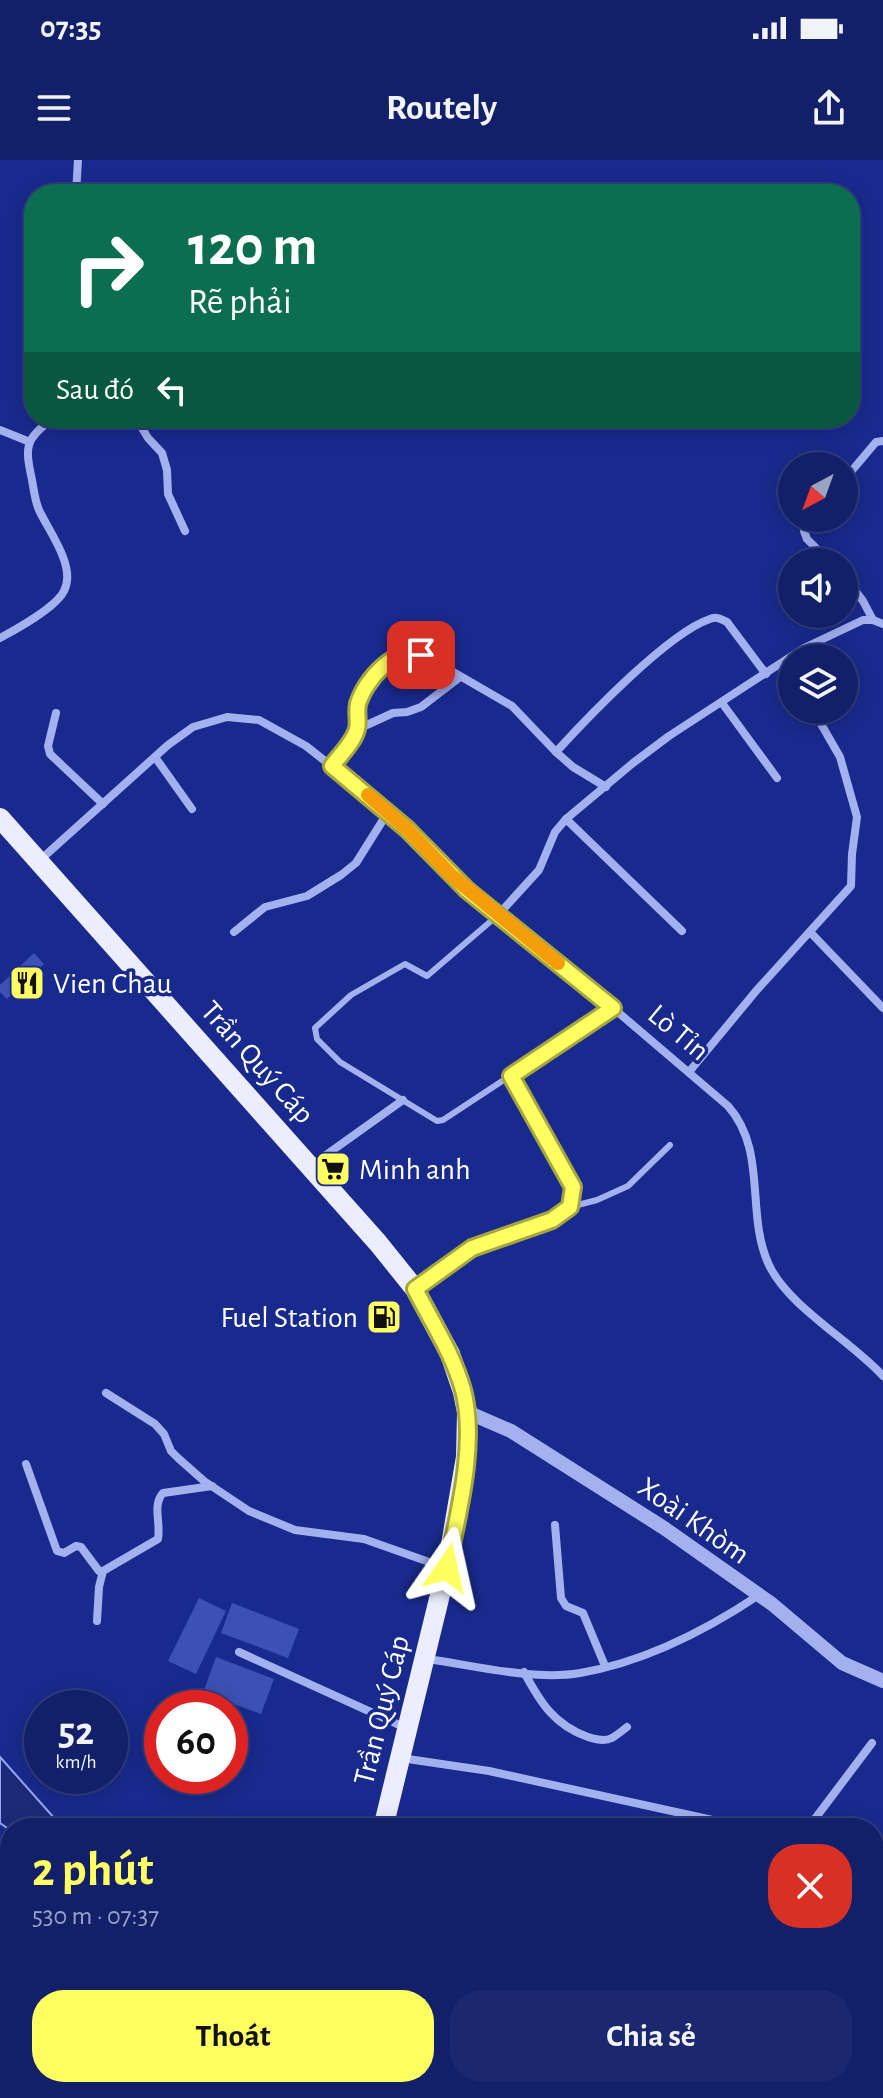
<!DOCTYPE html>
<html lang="vi">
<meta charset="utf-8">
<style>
:root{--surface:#12206a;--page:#1b2870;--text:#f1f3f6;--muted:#9ca3c1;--line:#313e7e;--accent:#ffff62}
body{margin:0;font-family:"Alegreya Sans",sans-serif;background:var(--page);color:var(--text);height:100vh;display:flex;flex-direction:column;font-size:30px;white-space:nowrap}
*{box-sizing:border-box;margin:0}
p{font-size:26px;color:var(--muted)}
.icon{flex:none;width:44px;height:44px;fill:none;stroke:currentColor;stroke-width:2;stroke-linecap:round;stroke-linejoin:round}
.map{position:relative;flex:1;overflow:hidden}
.side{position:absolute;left:0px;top:1658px;width:884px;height:280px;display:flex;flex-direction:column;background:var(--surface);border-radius:32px 32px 0 0;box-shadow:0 4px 20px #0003,0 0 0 2px var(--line)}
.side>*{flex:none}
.top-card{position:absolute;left:24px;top:24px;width:836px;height:244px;border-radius:32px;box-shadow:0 4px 20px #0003,0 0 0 2px var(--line);background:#0b6e4f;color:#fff;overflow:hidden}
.needle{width:52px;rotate:221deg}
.fabs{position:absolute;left:778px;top:292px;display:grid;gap:16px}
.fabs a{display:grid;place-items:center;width:80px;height:80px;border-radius:50%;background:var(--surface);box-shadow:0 4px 20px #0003,0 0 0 2px var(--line);font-size:40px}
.speed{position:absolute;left:24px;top:1530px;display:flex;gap:16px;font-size:40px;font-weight:700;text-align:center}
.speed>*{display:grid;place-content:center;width:104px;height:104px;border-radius:50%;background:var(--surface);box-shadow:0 4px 20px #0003,0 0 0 2px var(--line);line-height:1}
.speed small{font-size:20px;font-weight:400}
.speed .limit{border:12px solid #d22;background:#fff;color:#111}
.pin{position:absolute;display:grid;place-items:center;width:68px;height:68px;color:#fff;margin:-34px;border-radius:16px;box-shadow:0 4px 12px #0006}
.me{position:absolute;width:88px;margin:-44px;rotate:11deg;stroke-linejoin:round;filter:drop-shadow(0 0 6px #0008)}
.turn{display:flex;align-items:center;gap:28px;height:168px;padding:0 32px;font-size:36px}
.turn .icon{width:104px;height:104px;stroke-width:2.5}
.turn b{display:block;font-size:56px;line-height:68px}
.then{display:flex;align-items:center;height:76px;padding:0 32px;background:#0003;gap:16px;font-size:30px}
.round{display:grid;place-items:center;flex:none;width:84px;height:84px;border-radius:32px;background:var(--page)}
.head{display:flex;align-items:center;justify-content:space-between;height:136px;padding:0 32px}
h1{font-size:48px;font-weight:600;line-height:60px;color:var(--accent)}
.action{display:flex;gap:16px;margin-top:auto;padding:16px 32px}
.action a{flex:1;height:92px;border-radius:32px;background:var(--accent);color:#111;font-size:32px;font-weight:600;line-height:92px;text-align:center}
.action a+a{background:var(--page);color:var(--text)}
.status{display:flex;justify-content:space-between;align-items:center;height:56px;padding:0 40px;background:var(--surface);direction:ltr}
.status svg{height:22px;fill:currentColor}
header{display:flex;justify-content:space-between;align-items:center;height:104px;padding:0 32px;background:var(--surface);font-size:36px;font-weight:600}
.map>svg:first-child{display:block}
.water{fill:#1c2a77;stroke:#97a7f2;stroke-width:2}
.building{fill:#3c50b5}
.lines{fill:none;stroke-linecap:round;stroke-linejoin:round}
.service{stroke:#a4b1ef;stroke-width:6}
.minor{stroke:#a4b1ef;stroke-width:8}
.tertiary{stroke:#a4b1ef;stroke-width:14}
.primary{stroke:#eceeff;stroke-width:20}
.route-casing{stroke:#a6a640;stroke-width:20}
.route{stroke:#ffff62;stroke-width:14}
.slow{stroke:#f59e0b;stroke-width:14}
.labels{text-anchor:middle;stroke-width:7;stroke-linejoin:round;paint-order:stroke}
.poi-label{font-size:30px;fill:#fff;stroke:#182a8e;text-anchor:start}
.street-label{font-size:30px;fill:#fff;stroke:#182a8e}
</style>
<div class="status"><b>07:35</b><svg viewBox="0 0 49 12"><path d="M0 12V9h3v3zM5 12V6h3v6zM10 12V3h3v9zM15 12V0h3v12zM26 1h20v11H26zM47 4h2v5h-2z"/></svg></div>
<header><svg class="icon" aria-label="menu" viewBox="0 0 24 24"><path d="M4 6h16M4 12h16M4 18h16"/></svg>Routely<svg class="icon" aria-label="share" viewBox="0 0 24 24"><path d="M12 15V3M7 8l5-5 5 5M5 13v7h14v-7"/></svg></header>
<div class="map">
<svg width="883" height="1938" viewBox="0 0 883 1938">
<rect width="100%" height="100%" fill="#182a8e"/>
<polygon class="water" points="0,1597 55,1659 67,1668 10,1670 0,1663"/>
<g class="building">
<polygon points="34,793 44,804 7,839 0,832 0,825"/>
<polygon points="199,1438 226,1451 196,1514 168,1501"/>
<polygon points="232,1443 299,1469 288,1498 221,1473"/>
<polygon points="216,1497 274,1519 261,1554 203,1533"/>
</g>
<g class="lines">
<g class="service">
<polyline points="498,755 427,816 405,804 351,835 315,868 317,879 340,902 437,961 443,960 613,848"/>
<polyline points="570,1047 597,1040 628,1026 670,985"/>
</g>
<g class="minor">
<polyline points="76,34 78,0"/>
<polyline points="34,142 28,155 34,165"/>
<polyline points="136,258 148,278 162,293 167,310 168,334 185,371"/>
<polyline points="0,270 30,282"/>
<polyline points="844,320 876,282 883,281"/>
<polyline points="812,358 804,371 807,379 830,402"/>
<polyline points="844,416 863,441 873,460"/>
<path d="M0 478C17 469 56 447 64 431 77 407 48 370 39 350 35 341 34 331 32 320 25 287 24 279 54 258"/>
<polyline points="722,543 777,618"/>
<polyline points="56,553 48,586 50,594 103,644"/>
<polyline points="358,569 393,553 407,552 421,547 460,517"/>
<path d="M556 592C587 558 668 473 710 459 716 456 721 459 727 462L766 514"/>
<polyline points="155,597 192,649"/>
<polyline points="332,606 358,569 357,549 372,518 401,493 411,492 448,509 512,546 556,592 573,607 606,627"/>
<polyline points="566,659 682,771"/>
<path d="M39 701 168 585 193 567 227 557 259 560 306 586 382 646 467 730 613 848 728 946C768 991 745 1054 769 1105 788 1146 851 1181 883 1216"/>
<polyline points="498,755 539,710 555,672 566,659 633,603 669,576 804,488 863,460 873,460 883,464"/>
<polyline points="234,772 265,747 307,736 341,715 356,703 388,652"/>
<polyline points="810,772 883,848"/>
<polyline points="689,912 756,831 851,726 852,694 857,657 840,597 813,550"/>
<polyline points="312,1005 403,940"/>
<polyline points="415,1128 472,1088 552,1060 570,1047 573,1027 511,916"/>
<polyline points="106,1233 155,1264 164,1274 171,1291 178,1298 204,1321 249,1351 295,1370 364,1379 446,1408"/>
<path d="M26 1304 57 1391 64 1393 76 1386 81 1387 99 1411H103L158 1379C161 1363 152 1345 163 1333L212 1326"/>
<polyline points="555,1365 561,1438 566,1446 583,1453 605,1506"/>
<polyline points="97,1461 99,1427 103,1411"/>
<polyline points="239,1492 406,1568"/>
<path d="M427 1499C473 1505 533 1521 580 1513 645 1502 705 1471 759 1435"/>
<path d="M524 1512C540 1542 554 1565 588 1577 595 1579 604 1582 612 1578 617 1575 622 1571 627 1567"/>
<polyline points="401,1598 489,1611 749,1668"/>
<polyline points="808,1668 872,1583"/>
<polyline points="874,1742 883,1760"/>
<polyline points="0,1786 10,1788"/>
</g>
<polyline class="tertiary" points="467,1252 511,1271 664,1368 772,1444 842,1503 883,1521"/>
<g class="primary">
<polyline points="0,658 378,1083 415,1129 450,1194 463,1232 467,1252 466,1297 448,1402 383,1668"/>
<polyline points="324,1928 324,1938"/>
</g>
</g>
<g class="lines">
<defs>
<path id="route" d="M421 495C395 486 365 520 358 544 356 553 359 562 357 569 354 582 339 596 332 606L407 669 467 730 613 848 511 916 573 1027 570 1047 552 1060 472 1088 415 1129C432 1162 453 1194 463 1230 477 1283 458 1355 447 1408"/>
</defs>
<use href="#route" class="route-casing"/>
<use href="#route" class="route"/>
<polyline class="slow" points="368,635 407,669 452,716 558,803"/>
</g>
<defs>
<symbol id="restaurant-square" viewBox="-11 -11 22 22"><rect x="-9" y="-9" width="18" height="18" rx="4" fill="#ffff62" stroke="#182a8e"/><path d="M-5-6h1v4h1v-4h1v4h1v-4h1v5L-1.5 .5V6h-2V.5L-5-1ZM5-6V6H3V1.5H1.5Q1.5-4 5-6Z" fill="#111"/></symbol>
<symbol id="supermarket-square" viewBox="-11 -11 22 22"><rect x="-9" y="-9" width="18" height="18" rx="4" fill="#ffff62" stroke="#182a8e"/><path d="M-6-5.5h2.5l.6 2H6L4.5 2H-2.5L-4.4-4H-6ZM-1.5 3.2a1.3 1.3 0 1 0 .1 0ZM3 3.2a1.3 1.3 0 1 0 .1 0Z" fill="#111"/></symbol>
<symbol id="fuel-square" viewBox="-11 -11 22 22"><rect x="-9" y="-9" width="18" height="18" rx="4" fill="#ffff62" stroke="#182a8e"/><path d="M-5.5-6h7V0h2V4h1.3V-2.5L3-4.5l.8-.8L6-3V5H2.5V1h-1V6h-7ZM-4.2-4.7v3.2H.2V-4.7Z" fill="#111"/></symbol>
</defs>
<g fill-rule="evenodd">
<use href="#restaurant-square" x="7" y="803" width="40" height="40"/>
<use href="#supermarket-square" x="313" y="989" width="40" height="40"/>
<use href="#fuel-square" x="364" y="1137" width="40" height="40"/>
</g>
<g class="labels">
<g class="poi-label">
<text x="53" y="833">Vien Chau</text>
<text x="359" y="1019">Minh anh</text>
<text x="358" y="1167" text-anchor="end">Fuel Station</text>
</g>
<g class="street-label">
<text transform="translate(679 872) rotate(40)" y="10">Lò Tỉn</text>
<text transform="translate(258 902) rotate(48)" y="10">Trần Quý Cáp</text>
<text transform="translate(694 1360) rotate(35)" y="10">Xoài Khòm</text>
<text transform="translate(381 1550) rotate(-76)" y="10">Trần Quý Cáp</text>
</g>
</g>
</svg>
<div class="fabs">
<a><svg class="needle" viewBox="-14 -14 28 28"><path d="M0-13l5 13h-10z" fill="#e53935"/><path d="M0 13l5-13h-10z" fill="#9ca3c1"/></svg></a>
<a><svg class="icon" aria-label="sound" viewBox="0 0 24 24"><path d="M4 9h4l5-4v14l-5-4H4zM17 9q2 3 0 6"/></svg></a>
<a><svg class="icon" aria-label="layers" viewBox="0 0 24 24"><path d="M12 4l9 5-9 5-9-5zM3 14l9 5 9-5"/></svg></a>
</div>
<div class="speed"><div>52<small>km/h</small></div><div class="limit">60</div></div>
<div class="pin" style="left:421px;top:495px;background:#d93025"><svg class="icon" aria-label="arrive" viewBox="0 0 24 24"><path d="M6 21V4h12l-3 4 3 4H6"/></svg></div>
<svg class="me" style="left:447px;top:1408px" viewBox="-20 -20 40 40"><path d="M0-17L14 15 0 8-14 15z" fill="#ffff62" stroke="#fff" stroke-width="4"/></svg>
<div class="top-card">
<div class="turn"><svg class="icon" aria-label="right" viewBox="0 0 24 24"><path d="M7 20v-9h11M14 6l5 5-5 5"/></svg><div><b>120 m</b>Rẽ phải</div></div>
<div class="then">Sau đó<svg class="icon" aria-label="left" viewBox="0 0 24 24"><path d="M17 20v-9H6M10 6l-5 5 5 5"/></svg></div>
</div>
<section class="side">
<div class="head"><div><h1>2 phút</h1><p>530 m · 07:37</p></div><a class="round" style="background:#d93025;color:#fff"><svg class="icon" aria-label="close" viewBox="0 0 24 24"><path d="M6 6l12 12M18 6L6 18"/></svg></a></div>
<div class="action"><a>Thoát</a><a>Chia sẻ</a></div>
</section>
</div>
